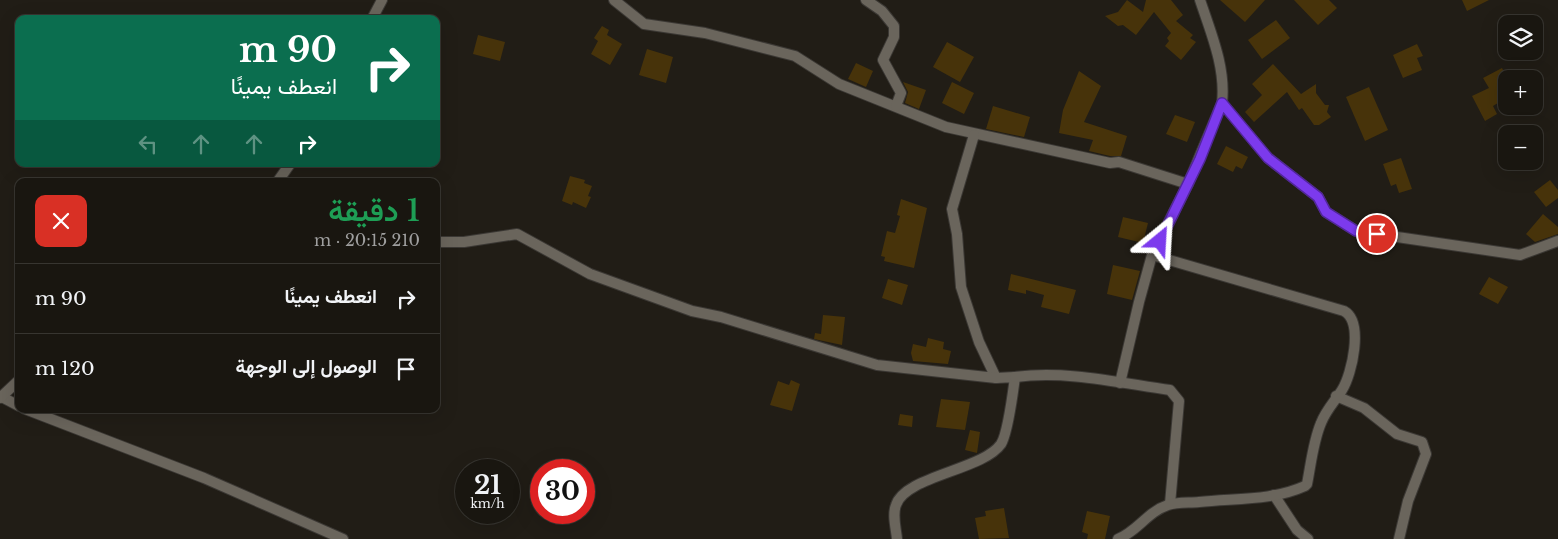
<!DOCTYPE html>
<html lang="ar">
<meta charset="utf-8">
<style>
:root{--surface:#191610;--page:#26231e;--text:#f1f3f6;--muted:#9f9f9f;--line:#373530}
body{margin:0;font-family:"Libre Baskerville",Vazirmatn,serif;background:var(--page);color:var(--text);direction:rtl;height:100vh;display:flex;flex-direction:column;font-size:19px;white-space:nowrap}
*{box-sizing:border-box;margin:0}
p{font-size:16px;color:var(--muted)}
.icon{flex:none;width:28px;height:28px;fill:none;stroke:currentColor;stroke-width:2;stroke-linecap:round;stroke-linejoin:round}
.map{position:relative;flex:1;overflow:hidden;direction:ltr}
.panel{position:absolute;left:15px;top:178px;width:425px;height:235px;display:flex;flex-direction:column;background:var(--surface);border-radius:10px;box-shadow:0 5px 20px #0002,0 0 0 1px var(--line);direction:rtl}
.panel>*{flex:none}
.guide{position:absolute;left:15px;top:15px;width:425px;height:152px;border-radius:10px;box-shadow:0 5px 20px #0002,0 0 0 1px var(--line);direction:rtl;background:#0b6e4f;color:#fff;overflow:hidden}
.fabs{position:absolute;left:1498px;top:15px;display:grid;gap:10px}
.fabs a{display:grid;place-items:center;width:45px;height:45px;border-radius:10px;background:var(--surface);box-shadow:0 5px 20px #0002,0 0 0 1px var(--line);font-size:25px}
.speed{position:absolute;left:455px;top:459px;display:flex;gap:10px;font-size:25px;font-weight:700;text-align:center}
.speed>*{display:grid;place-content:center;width:65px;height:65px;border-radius:50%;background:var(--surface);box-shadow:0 5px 20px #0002,0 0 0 1px var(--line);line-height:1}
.speed small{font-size:12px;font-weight:400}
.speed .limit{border:8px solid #d22;background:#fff;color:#111}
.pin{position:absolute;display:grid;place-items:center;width:42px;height:42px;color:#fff;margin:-21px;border:2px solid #fff;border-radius:50%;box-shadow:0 1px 5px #0007}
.me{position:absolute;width:55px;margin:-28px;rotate:27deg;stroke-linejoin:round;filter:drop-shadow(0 0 4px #0008)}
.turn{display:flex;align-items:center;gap:18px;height:105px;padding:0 20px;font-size:22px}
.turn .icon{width:65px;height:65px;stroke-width:2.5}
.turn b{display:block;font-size:35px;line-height:42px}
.lanes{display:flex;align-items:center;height:48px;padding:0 20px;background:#0003;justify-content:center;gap:25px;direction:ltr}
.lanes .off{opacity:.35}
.round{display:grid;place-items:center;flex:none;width:52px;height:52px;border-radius:10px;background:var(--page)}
.headline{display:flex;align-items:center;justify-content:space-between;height:85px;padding:0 20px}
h1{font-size:30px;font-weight:600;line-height:38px;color:#1e9e55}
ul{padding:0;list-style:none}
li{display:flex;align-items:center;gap:15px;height:70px;padding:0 20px;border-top:1px solid var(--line)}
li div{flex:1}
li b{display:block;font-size:19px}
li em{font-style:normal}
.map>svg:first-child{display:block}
.building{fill:#47330a}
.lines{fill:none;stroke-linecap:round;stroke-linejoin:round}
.street-casing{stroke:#3b3834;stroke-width:12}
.street{stroke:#6a655c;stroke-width:10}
.route-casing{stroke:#51269a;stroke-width:12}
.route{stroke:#7c3aed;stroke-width:9}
</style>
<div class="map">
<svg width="1558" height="539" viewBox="0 0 1558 539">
<rect width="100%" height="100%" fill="#211d16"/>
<g class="building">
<polygon points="1127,0 1143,12 1146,0 1171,0 1183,15 1176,21 1193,35 1190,38 1196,42 1181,60 1165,46 1169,41 1167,38 1171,33 1154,12 1136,35 1123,25 1118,26 1105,16 1118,12"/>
<polygon points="1220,0 1265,0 1245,22"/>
<polygon points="1294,0 1329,0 1337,8 1318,25"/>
<polygon points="1462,0 1489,0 1467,11"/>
<polygon points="1276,20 1290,38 1262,59 1248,40"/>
<polygon points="602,26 609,30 607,35 622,44 610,65 591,54 598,41 594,38"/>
<polygon points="478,35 505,42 500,61 473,54"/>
<polygon points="947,42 974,57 960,82 933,67"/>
<polygon points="1417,44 1423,56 1417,58 1422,70 1403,78 1393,55"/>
<polygon points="647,49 673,57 666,83 639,75"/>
<polygon points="856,63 873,71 866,87 848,79"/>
<polygon points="1273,64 1301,94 1316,84 1316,93 1325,105 1329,105 1327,112 1331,117 1319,125 1314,125 1302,108 1299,110 1287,92 1254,122 1245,112 1262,95 1252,84"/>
<polygon points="1502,68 1506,76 1506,98 1493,106 1497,114 1485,121 1472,96 1489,88 1483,78"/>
<polygon points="1079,71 1101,86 1084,122 1127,136 1121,156 1110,156 1089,151 1093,140 1059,133 1063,110"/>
<polygon points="903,82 926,90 919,109 905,103 908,92"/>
<polygon points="952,82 974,93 964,114 942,103"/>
<polygon points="1369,87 1388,130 1365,141 1346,97"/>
<polygon points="993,106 1030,117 1024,137 986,129"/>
<polygon points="1175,115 1195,122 1187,142 1166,134"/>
<polygon points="1226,146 1248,157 1242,169 1236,166 1233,172 1217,164"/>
<polygon points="1401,158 1412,189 1399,193 1396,184 1391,186 1383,164"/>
<polygon points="570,176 585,180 584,183 592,186 588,196 591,197 586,208 573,202 572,205 562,201"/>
<polygon points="1550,180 1558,190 1558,198 1546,207 1534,192"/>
<polygon points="901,199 927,208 914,268 884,261 885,257 881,256 887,231 895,233 900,216 897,215"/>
<polygon points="1543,214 1558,227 1558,234 1535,242 1526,234"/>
<polygon points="1123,217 1148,223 1143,243 1118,237"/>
<polygon points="1113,265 1140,271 1132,300 1107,294"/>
<polygon points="1011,274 1076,290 1069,314 1041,307 1044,295 1026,290 1026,294 1008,290"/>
<polygon points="1489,277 1508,287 1498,304 1479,294"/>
<polygon points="888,279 908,285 902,305 882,298"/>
<polygon points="823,315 845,317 842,345 814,339 815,333 821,334"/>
<polygon points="928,338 944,342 943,349 951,351 948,364 913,361 911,353 913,344 926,347"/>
<polygon points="791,380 800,384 792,411 770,405 778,381 789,385"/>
<polygon points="941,399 970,402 965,430 936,427"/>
<polygon points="900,414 913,416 912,427 898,425"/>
<polygon points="970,430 980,432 977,453 965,450"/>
<polygon points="1004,508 1009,538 979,539 975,518 986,516 985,511"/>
<polygon points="1087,511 1110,516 1105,539 1087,539 1088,534 1082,532"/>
</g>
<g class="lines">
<defs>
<g id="street">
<path d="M614 0 644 24 705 33 795 56 839 84 946 127 1110 163 1119 162 1188 184 1222 103C1226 68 1211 33 1200 0"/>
<polyline points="866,0 882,11 894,26 894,37 883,60 901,93 896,106"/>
<polyline points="372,19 382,0"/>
<polyline points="1222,103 1268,158 1318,197 1326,212 1356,231 1520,255 1558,241"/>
<polyline points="974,135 952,209 957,234 961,287 979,342 996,378"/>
<polyline points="278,181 290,164"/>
<path d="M436 242H464L517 234 590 274 692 311 721 317 877 365 996 378 1015 377C1013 392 1008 433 1001 444 983 470 905 476 896 505 892 515 896 528 897 539"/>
<path d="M1015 377C1066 370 1120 383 1170 390L1179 401 1170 504"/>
<polyline points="1120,383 1139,302 1152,255 1188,184"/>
<polyline points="0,396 19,406"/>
<polyline points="1336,396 1364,408 1397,434 1422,442 1426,454 1408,501 1399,539"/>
<polyline points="0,398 19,380"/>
<polyline points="25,409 204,478 343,539"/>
<polyline points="1274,495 1297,530 1308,539"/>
<path d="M1118 539C1138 531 1147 512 1168 505 1177 502 1189 503 1199 502 1234 498 1272 501 1305 486L1307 484C1311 464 1313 442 1321 423 1326 410 1335 401 1342 390 1352 374 1364 322 1344 311L1152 255"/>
</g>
</defs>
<use href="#street" class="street-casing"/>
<use href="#street" class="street"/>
</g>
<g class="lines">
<defs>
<polyline id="route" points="1160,241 1200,159 1222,103 1268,158 1318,197 1326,212 1356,231 1377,234"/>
</defs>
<use href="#route" class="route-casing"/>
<use href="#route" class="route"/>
</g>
</svg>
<div class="fabs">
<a><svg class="icon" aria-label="layers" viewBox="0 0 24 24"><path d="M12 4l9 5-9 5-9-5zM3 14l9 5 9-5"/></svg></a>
<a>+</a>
<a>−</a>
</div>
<div class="speed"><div>21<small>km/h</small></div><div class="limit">30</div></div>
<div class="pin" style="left:1377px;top:234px;background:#d93025"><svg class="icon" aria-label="arrive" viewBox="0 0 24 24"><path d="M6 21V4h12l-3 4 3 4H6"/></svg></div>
<svg class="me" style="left:1160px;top:241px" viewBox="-20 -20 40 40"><path d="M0-17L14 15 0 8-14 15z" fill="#7c3aed" stroke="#fff" stroke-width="4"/></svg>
<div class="guide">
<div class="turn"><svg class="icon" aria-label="right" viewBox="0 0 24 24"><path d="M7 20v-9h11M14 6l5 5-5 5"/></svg><div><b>90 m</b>انعطف يمينًا</div></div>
<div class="lanes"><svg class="icon off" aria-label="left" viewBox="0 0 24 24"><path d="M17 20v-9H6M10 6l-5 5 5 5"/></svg><svg class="icon off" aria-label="ahead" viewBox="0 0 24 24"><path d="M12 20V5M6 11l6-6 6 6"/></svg><svg class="icon off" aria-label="ahead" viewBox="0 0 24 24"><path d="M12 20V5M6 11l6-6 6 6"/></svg><svg class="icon" aria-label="right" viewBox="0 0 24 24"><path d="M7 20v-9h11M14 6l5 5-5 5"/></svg></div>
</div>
<section class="panel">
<div class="headline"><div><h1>1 دقيقة</h1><p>210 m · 20:15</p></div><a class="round" style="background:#d93025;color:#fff"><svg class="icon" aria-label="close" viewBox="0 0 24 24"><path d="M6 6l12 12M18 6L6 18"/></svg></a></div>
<ul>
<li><svg class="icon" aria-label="right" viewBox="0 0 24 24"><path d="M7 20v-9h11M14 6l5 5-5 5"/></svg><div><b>انعطف يمينًا</b></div><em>90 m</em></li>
<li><svg class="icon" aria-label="arrive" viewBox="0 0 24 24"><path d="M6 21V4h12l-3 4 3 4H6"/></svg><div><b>الوصول إلى الوجهة</b></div><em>120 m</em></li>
</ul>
</section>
</div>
